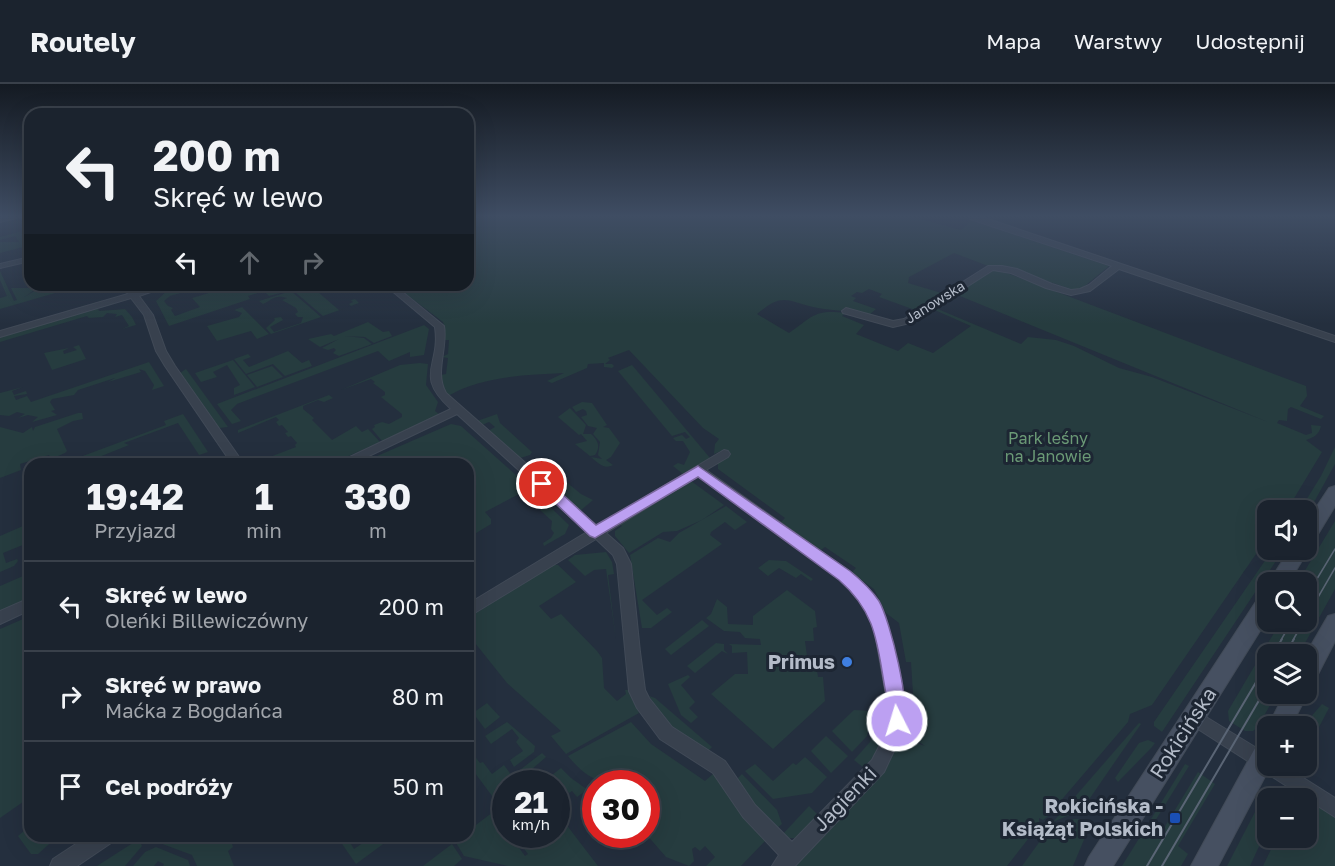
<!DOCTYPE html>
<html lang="pl">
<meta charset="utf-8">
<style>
:root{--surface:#1b232e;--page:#242b36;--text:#f1f3f6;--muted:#a0a4aa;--line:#39404a}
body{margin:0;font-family:"Golos Text",sans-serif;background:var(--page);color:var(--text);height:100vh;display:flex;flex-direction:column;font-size:22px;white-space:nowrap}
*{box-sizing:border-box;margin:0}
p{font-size:20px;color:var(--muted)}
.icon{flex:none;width:33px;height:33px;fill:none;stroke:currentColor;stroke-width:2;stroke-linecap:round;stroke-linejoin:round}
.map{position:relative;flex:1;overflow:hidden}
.side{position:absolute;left:24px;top:374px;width:450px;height:384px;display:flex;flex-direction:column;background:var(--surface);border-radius:18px;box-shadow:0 6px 24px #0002,0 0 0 2px var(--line)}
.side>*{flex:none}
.banner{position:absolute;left:24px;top:24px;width:450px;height:183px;border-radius:18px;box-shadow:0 6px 24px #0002,0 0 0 2px var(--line);background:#1b232e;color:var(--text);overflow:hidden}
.fabs{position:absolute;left:1257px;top:416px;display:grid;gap:12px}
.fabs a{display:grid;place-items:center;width:60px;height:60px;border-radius:12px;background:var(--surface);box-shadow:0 6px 24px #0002,0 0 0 2px var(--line);font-size:30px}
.speed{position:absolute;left:492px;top:686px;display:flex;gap:12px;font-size:30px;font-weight:700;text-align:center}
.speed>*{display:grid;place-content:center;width:78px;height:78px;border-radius:50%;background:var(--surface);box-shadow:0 6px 24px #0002,0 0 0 2px var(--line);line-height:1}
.speed small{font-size:15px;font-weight:400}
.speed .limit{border:9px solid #d22;background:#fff;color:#111}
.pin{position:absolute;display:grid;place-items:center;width:51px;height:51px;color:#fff;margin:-26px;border:3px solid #fff;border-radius:50%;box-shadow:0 2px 6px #0007}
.me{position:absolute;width:66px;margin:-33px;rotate:355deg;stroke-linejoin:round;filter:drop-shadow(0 0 4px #0008)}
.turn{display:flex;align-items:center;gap:21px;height:126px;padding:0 30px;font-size:27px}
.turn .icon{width:78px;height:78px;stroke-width:2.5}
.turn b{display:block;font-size:42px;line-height:51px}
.lanes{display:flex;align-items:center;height:57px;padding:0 30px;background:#0003;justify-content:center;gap:30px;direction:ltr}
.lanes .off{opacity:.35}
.eta{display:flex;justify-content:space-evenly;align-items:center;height:102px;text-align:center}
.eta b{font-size:36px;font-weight:700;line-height:42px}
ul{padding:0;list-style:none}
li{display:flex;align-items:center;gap:18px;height:90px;padding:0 30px;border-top:2px solid var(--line)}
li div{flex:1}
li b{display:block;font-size:22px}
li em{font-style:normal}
header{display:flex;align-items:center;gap:36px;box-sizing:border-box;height:84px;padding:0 30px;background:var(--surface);border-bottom:2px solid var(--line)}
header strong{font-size:28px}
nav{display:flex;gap:33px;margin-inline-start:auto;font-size:21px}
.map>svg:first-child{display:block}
.green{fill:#263c3f}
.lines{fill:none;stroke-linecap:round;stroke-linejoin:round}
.street-casing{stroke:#414a57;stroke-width:2}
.secondary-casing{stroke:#414a57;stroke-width:2}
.street{fill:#38414e;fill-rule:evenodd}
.secondary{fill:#465061;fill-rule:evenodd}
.tram-far1{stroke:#5a6575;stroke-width:1.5}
.tram{stroke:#5a6575;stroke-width:2}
.route{fill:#bca0f2;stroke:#7a689d;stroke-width:1.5}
.shop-dot{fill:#3f7fe0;stroke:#1d2633;stroke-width:2}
.transit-dot{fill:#1a4fb4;stroke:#1d2633;stroke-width:2}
.labels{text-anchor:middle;stroke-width:6;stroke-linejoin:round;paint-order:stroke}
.far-street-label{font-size:14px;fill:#b4bcc9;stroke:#1d2633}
.park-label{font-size:16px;fill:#6b9a76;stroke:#1d2633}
.near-poi-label{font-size:20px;font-weight:bold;fill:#b4bcc9;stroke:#1d2633;text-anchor:end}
.near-street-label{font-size:20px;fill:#b4bcc9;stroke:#1d2633}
</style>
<header>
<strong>Routely</strong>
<nav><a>Mapa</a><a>Warstwy</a><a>Udostępnij</a></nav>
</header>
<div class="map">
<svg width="1335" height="782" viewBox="0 0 1335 782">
<rect width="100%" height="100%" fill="#242f3e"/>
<g class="green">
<path d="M468 131H905L961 146 971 137 982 140 1109 182 1081 205 1074 206 1005 183 988 182 954 169 909 193 908 199 945 210 919 226H915L879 213 882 210 869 205 862 209 857 208 851 212 856 214 853 217 876 225 869 231C850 226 830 227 813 223 785 216 782 209 757 230L789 249C813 232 815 225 846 229L842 232 864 241 856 250 898 267 908 259 933 269 971 242 930 224 933 223 1021 260 1028 253 1056 256 1074 262 1119 284 1152 293 1268 338 955 210 996 185 1306 302 1307 312 1300 322 1324 332 1321 335 1291 323 1288 325 1287 337 1279 336 1277 339 1306 351 1312 349 1311 341 1321 342C1319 351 1314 353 1306 356L1322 368 1287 426H1268L1267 454 1152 621 1130 630 1128 638 1047 733 1043 736 1039 734V741L1007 782H796L886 685 901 654 925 662 903 647C908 636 906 621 902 610H913L911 578H906L899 539 886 529 874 505 851 489 856 484 825 463 821 466 780 439 785 434 718 385V379L728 371 721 367 714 370 715 360 719 355 703 344 629 266 608 274 610 276 605 280H612L614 282 612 284 604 283V279L588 280 587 284 552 299 547 297 564 289C525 291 482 292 448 312L442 304 441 291 446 290 448 274 442 273 448 270 449 256H444L445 246 443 238 394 201H468Z"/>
<polygon points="19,148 28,149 30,164 27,162 0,169 0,158 19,158 15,152 0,156 0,153"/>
<polygon points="0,187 14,217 17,216 11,204 37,204 23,214 39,204 69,205 0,225 0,214 7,212 0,196"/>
<polygon points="236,201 243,201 249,207 268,201 277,201 284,208 269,212 264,207 248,212 250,215 169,242 156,217 168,206 180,203 184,208 170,212 164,217 168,222 173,224 171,226 175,232 200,223 192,214"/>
<polygon points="312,203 339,226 351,222 349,220 353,218 351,216 355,215 359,219 323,232 295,208"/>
<path d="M291 207 321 233 271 250 266 244 275 236 274 234 281 233 283 236 270 243 274 248 301 239 303 233H298L295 230 298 228 296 224 282 216 287 214C274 210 271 217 263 220L259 217Z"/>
<polygon points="242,223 269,250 257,255 251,247 217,257 207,242 239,233 242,229 234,226"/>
<polygon points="98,224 99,227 125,225 132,233 136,241 122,245 129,242 122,231 115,233 117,230 107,229 103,233 89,234 87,232 0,258 0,253"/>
<polygon points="368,238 383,248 389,247 392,252 374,259 365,253 345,252 364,254 372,260 339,272 333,269 336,266 334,264 328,266 322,264 339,255 320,263 308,255 331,250 334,252"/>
<polygon points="424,241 429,245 424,271 410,273 410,268 389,277 378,267 237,320 231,326 241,337 232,340 217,320"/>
<polygon points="79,261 86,275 52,286 44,269 69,264 63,267 64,270 77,266 73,263"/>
<polygon points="288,267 302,279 309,276 312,282 285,292 273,280 246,290 234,275 248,270 251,273 243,276 249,283"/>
<polygon points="233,276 255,303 234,311 234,304 240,301 227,281 213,288 217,293 201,298 195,289"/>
<polygon points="149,278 164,302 152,306 154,301 145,287 139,285 141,288 108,298 115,294 78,306 74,311 52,315 50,318 55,326 51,327 57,331 32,338 38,333 28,331 18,334 25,330 17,328 9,332 0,331 0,309 23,303 12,307 14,311 26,307 27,310 14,312 16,316 27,312 31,318"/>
<polygon points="420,279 428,280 426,301 438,318 435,327 440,331 382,357 372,345 375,343 374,341 382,338 389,340 402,333 402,330 381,313 385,311 385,308 373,299 375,298 371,295 341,306 400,281"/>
<polygon points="632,281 710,374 683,390 673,382 678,379 684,381 690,368 683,357 676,357 673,354 682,351 686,355 690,353 685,348 672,352 618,287"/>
<polygon points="272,282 283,293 257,303 247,291"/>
<polygon points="186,285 228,343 219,344 180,289"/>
<polygon points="329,311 333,314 324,318 318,316 303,322 303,325 314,334 312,336 332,356 356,342 362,348 368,345 380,358 333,379 254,379 296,363 295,361 297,359 291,352 288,353 285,349 288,348 282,341 279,342 276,338 279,336 276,333 238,349 238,346"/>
<path d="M582 318 592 319 607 341 603 343 609 344 620 359 611 373 606 376 613 381C604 386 598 379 591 373L602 375 598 371 600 358 593 350 597 344 588 342 581 333 587 331 586 327 583 325 576 328 572 323Z"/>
<path d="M570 324 586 341 583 350H591C598 356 601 363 595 371L590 372 575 360 587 357 581 350 579 351 558 333Z"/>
<polygon points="78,329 82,329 83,335 73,337 57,345 67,367 65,369 51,375 49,371 20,380 21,386 0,394 0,343 23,349 32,343 33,347 35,343"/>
<polygon points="183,330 208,368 199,371 178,339 124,359 129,361 94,375 93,372 74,379 64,379 166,341 164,337"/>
<polygon points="497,330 500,339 532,368 530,371 520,374 488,347 495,343 489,338 482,341 477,337"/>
<polygon points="451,340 461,342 527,401 521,409 485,428 491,435 491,440 468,454 468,380 361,379"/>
<polygon points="1335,363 1335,380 1307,431 1306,426 1300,426 1321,392"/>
<polygon points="538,375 581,410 593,416 580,427 530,383 531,378"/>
<polygon points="691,397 724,421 702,436 677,447 663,448 629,469 615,452 615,447 622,442 620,440"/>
<polygon points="547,420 569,441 565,450 544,462 543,459 551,454 554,449 551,445 552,437 540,426"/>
<polygon points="726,422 747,438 735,446 725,438 711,448 710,451 722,460 642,516 657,531 667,524 672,528 651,544 642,544 630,471 658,454 670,458 679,449"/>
<polygon points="1335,437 1335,505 1299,570 1268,570 1268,609 1277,609 1257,644 1253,647 1245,647 1229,637 1228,627 1281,537 1306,537 1306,498 1298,498"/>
<polygon points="30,439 30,458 3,469 6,479 17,475 18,477 14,482 0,488 0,452"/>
<polygon points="1273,465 1284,465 1162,648 1154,642 1154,638"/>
<polygon points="606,468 612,478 614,490 608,491 616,556 606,485 594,486 585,492 568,476 575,471"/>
<polygon points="769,476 786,477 813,495 811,497 801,490 796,494 779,484 768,492 758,484"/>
<polygon points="553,481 558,481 576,498 539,522 551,535 561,530 597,567 602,574 604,604 617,617 626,610 625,606 631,606 639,629 566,670 551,652 561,647 507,599 475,559 468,563 468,534"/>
<polygon points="30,489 30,516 0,528 0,502"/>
<polygon points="787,506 815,527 817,543 813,544 814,557 805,557 808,580 816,580 818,593 823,593 825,617 773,665 711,610 735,590 748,590 747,568 732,569 732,562 729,560 761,561 760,555 745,554 740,548 724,547 706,534 711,530 717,515 727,523 728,540 753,541 753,532"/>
<polygon points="30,532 30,713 0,734 0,545"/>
<polygon points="702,536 709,542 671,571 665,565"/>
<polygon points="716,559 724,560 724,566 728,570 722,567 695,589 687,582"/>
<polygon points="688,591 690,593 681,601 695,618 689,624 698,633 691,639 681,631 668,600"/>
<polygon points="649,612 655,614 712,663 708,667 669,643"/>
<polygon points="487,619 500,633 485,645 473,629"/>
<polygon points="1322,620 1329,624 1307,666 1306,642 1303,642"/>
<polygon points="854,626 872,627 867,652 852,668 832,647"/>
<polygon points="507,638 535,662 534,668 514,683 510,676 523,667 516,658 519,654 512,645 491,660 485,652"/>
<path d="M631 638 651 660 705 697 714 689 766 756 741 782H706L715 773 705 762 700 767 695 763 692 765 694 777 689 782 666 773 646 750V699C609 699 594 704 568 672Z"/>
<polygon points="877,638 888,645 877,669 864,684 854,676 870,658"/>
<polygon points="1139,639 1141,640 1088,717 1074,729 1053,738"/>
<polygon points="826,652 848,672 831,689 811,667"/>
<polygon points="1148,656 1155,659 1152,663 1118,698 1115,694 1139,659"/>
<polygon points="468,668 473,675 476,674 480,679 483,678 492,690 504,681 512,692 542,669 546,673 516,699 506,699 505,708 495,716 475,689 468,688"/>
<polygon points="805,673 827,693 812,709 773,715 745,687 755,680 773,697 793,679 796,681"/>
<polygon points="1185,680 1189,682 1152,742 1161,749 1198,688 1215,700 1178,762 1188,770 1181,782 1122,782"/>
<polygon points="561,684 571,694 595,711 595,717 594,719 585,707 577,713 572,707 569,709 559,697 556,699 542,699"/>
<path d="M742 690 777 726 782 740 776 745C761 730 748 714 737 695Z"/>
<polygon points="1306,713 1335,732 1335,782 1263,782 1277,753 1306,753 1306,714 1304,714"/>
<polygon points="809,722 819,732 796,754 788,754 782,751"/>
<polygon points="493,728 505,745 506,750 509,750 525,772 528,770 513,750 556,750 557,739 562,735 598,782 508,782 464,772 455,757 462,752 468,752 468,747"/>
<polygon points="1255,728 1267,736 1267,745 1250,782 1227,782"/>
<polygon points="1074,735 1086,735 1091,739 1073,782 1022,782 1048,746"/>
<polygon points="30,742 30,752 58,752 38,770 31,770 18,752"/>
<polygon points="147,752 236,752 231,756 233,763 228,767 234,782 197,782 192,771 149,755"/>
<polygon points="348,752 356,752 349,757 354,765 373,752 394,752 356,780 340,757"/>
<polygon points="139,755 142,762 125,782 97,782"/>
<polygon points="452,760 462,775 454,782 423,782"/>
<polygon points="156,763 188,776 190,782 163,782 164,780 158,777 154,782 133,782 145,768"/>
</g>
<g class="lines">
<defs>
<g id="street">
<polygon points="16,131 29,131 0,138 0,134"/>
<polygon points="970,131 976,131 1335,252 1335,258 1119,185 1090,207 1071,211 1046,204 1011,189 993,186 910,239 893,243 843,229 842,227 846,224 893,237 904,235 988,182 1002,182 1017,185 1052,200 1071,206 1080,205 1089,201 1112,182 970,135"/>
<polygon points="30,173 30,177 0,184 0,180"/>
<polygon points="122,201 130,201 135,208 158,201 171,201 139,212 153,231 166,267 175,282 244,380 232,380 165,282 156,267 144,231 131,214 0,253 0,247 128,210"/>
<path d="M385 201H394L444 242C448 265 434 288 446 309L597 442 724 366 728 367 730 370 728 373 706 386 856 492 878 517 887 538 905 628 901 652 884 688 795 782H772L779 771 743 733 713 689 660 655 637 624 629 607 617 480 613 471 596 455 468 533V520L587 448 457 330 352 380H335L451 325C413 290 441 283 435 243ZM698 392 846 500 867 524 873 538 889 628 885 651 872 676 792 758 755 721 725 677 672 643 649 614 645 606 640 568 631 480 623 464 606 449Z"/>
<polygon points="30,514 30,526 0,540 0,527"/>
<polygon points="1193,625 1268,671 1268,681 1283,681 1335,714 1335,733 1187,638 1185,633 1187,628"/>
<polygon points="88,752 113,752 111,759 77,782 50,782 53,775"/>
</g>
<g id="secondary">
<polygon points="1335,402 1335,422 1312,460 1307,461 1309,465 1289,498 1269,498 1290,465 1306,465 1306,439 1329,404"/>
<polygon points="1268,508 1268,534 1113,782 1085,782 1089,773 1261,510"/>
<polygon points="1335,530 1335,557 1314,598 1306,600 1306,570 1328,532"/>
<polygon points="1306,606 1308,609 1291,642 1268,642 1285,609 1306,609"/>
<polygon points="1268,652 1268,681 1271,681 1218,782 1191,782 1260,655"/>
</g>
</defs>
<use href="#street" class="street-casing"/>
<use href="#secondary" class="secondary-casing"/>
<use href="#street" class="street"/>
<use href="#secondary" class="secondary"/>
<g class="tram-far1">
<polyline points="1306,513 1335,465"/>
<polyline points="1306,534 1335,484"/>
<polyline points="1281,556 1292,537"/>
<polyline points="1293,556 1304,537"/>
</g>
<g class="tram">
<polyline points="1273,570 1282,555"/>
<polyline points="1285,570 1294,555"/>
<polyline points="1147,782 1268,578"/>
<polyline points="1162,782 1268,601"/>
</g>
</g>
<linearGradient id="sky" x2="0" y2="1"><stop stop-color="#141a22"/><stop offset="0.55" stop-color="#3f4d63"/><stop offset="1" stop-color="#3f4d63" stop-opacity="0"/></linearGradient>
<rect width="1335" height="240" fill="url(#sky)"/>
<path class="route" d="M698 382 850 487C861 496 871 505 879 517 890 536 912 624 903 643L897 645 890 643C885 633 888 621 886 610 877 562 878 530 839 496L698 393 595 454 590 452 535 400 537 396H547L596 441Z"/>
<circle class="shop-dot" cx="847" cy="578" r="6"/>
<rect class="transit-dot" x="1169" y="728" width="12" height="12" rx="3"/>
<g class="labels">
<g class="far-street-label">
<text transform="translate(935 218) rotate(-32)" y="5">Janowska</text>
</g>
<g class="park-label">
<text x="1048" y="360">Park leśny<tspan x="1048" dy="18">na Janowie</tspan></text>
</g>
<g class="near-poi-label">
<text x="835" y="585">Primus</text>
<text x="1163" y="729">Rokicińska -<tspan x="1163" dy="23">Książąt Polskich</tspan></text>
</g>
<g class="near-street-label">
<text transform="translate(1183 649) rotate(-57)" y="7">Rokicińska</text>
<text transform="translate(845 715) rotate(-46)" y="7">Jagienki</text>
</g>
</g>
</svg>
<div class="fabs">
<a><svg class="icon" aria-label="sound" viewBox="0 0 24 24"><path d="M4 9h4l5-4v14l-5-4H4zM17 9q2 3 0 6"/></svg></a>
<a><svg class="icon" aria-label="search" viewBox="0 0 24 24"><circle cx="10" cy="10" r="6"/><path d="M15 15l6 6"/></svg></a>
<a><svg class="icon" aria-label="layers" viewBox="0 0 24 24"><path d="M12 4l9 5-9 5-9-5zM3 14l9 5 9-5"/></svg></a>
<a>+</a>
<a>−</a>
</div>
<div class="speed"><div>21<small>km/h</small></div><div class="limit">30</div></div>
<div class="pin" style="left:542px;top:400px;background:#d93025"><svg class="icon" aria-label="arrive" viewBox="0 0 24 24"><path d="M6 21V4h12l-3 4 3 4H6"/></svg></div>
<svg class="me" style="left:897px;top:637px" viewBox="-20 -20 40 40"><circle r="17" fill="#bca0f2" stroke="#fff" stroke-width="3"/><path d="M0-11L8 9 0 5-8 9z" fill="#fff"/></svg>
<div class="banner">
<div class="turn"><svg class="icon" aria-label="left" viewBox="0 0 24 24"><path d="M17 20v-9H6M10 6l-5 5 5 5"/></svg><div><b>200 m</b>Skręć w lewo</div></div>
<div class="lanes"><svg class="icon" aria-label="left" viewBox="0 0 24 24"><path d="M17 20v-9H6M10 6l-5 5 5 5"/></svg><svg class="icon off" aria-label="ahead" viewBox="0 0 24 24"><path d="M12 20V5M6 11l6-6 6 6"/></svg><svg class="icon off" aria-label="right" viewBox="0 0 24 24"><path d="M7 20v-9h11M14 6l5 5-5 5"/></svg></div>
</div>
<section class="side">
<div class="eta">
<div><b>19:42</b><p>Przyjazd</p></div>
<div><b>1</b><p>min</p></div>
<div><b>330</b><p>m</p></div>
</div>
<ul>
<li><svg class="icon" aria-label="left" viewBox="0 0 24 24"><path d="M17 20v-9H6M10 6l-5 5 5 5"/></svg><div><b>Skręć w lewo</b><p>Oleńki Billewiczówny</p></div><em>200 m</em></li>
<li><svg class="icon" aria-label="right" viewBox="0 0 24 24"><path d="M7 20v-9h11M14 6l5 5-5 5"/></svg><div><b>Skręć w prawo</b><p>Maćka z Bogdańca</p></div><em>80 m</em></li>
<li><svg class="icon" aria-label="arrive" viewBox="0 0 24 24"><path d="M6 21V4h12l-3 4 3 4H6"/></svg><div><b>Cel podróży</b></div><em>50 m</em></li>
</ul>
</section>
</div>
